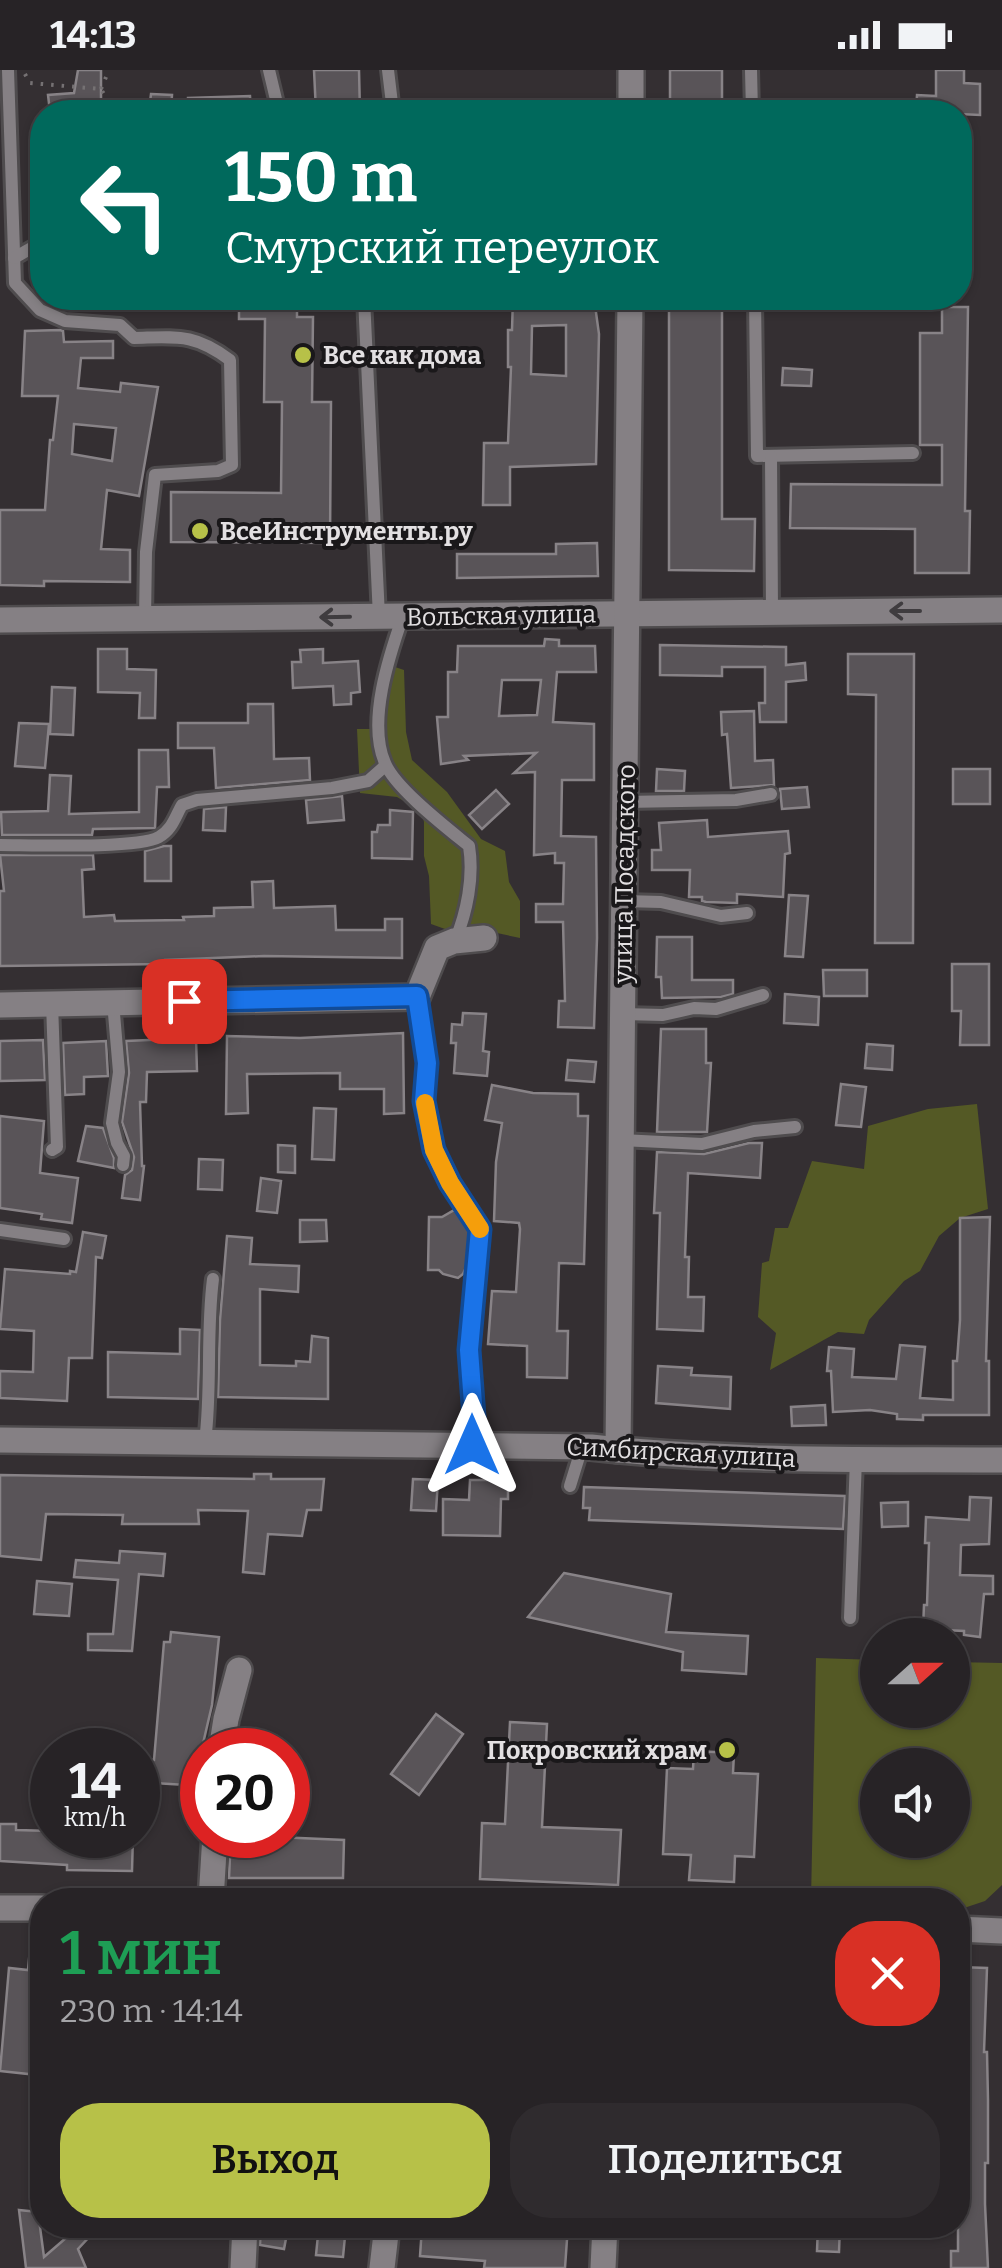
<!DOCTYPE html>
<html lang="ru">
<meta charset="utf-8">
<style>
:root{--surface:#272326;--page:#2f2b2e;--text:#f1f3f6;--muted:#a4a4a7;--line:#434043;--accent:#b7c148}
body{margin:0;font-family:Bitter,serif;background:var(--page);color:var(--text);height:100vh;display:flex;flex-direction:column;font-size:38px;white-space:nowrap}
*{box-sizing:border-box;margin:0}
p{font-size:32px;color:var(--muted)}
.icon{flex:none;width:55px;height:55px;fill:none;stroke:currentColor;stroke-width:2;stroke-linecap:round;stroke-linejoin:round}
.map{position:relative;flex:1;overflow:hidden}
.drawer{position:absolute;left:30px;top:1818px;width:940px;height:350px;display:flex;flex-direction:column;background:var(--surface);border-radius:40px;box-shadow:0 2px 8px #0004,0 0 0 2px var(--line)}
.drawer>*{flex:none}
.banner{position:absolute;left:30px;top:30px;width:942px;height:210px;border-radius:40px;box-shadow:0 2px 8px #0004,0 0 0 2px var(--line);background:#00695c;color:#fff;overflow:hidden}
.needle{width:65px;rotate:69deg}
.tools{position:absolute;left:860px;top:1548px;display:grid;gap:20px}
.tools a{display:grid;place-items:center;width:110px;height:110px;border-radius:50%;background:var(--surface);box-shadow:0 2px 8px #0004,0 0 0 2px var(--line);font-size:50px}
.speed{position:absolute;left:30px;top:1658px;display:flex;gap:20px;font-size:50px;font-weight:700;text-align:center}
.speed>*{display:grid;place-content:center;width:130px;height:130px;border-radius:50%;background:var(--surface);box-shadow:0 2px 8px #0004,0 0 0 2px var(--line);line-height:1}
.speed small{font-size:25px;font-weight:400}
.speed .limit{border:15px solid #d22;background:#fff;color:#111}
.pin{position:absolute;display:grid;place-items:center;width:85px;height:85px;color:#fff;margin:-42px;border-radius:20px;box-shadow:0 5px 15px #0006}
.me{position:absolute;width:110px;margin:-55px;rotate:0deg;stroke-linejoin:round;filter:drop-shadow(0 0 8px #0008)}
.turn{display:flex;align-items:center;gap:35px;height:210px;padding:0 30px;font-size:45px}
.turn .icon{width:130px;height:130px;stroke-width:2.5}
.turn b{display:block;font-size:70px;line-height:85px}
.round{display:grid;place-items:center;flex:none;width:105px;height:105px;border-radius:40px;background:var(--page)}
.headline{display:flex;align-items:center;justify-content:space-between;height:170px;padding:0 30px}
h1{font-size:60px;font-weight:600;line-height:75px;color:#1e9e55}
.action{display:flex;gap:20px;margin-top:auto;padding:20px 30px}
.action a{flex:1;height:115px;border-radius:40px;background:var(--accent);color:#111;font-size:40px;font-weight:600;line-height:115px;text-align:center}
.action a+a{background:var(--page);color:var(--text)}
.status{display:flex;justify-content:space-between;align-items:center;height:70px;padding:0 50px;background:var(--surface);direction:ltr}
.status svg{height:28px;fill:currentColor}
.map>svg:first-child{display:block}
.green{fill:#545925;fill-rule:evenodd}
.building{fill:#595458;stroke:#888387;stroke-width:2.5;fill-rule:evenodd}
.lines{fill:none;stroke-linecap:round;stroke-linejoin:round}
.lane-casing{stroke:#4f4c4e;stroke-width:18}
.street-casing{stroke:#4f4c4e;stroke-width:30}
.path{stroke:#757173;stroke-width:4;stroke-dasharray:2.5 8;stroke-linecap:butt}
.lane{stroke:#858084;stroke-width:12}
.street{stroke:#858084;stroke-width:25}
.oneway{stroke:#3f3c3f}
.route-casing{stroke:#114b97;stroke-width:25}
.route{stroke:#1a73e8;stroke-width:18}
.slow{stroke:#f59e0b;stroke-width:18}
.poi-dot{fill:#b7c148;stroke:#1a181a;stroke-width:4}
.labels{text-anchor:middle;stroke-width:8;stroke-linejoin:round;paint-order:stroke}
.poi-label{font-size:25px;font-weight:bold;fill:#e3e0e2;stroke:#1a181a;text-anchor:start}
.street-label{font-size:25px;fill:#e3e0e2;stroke:#1a181a}
</style>
<div class="status"><b>14:13</b><svg viewBox="0 0 49 12"><path d="M0 12V9h3v3zM5 12V6h3v6zM10 12V3h3v9zM15 12V0h3v12zM26 1h20v11H26zM47 4h2v5h-2z"/></svg></div>
<div class="map">
<svg width="1002" height="2198" viewBox="0 0 1002 2198">
<rect width="100%" height="100%" fill="#342f32"/>
<g class="green">
<polygon points="395,597 404,600 406,662 412,690 447,722 481,769 505,781 509,812 520,831 520,868 478,859 445,859 431,854 429,806 424,786 424,752 421,741 397,727 360,723 357,659 372,659 379,616"/>
<polygon points="977,1034 988,1139 960,1148 939,1166 920,1201 904,1211 869,1250 864,1264 838,1262 770,1300 776,1263 758,1247 762,1193 769,1191 775,1158 788,1158 812,1091 864,1099 868,1056 928,1039"/>
<path d="M816 1588 877 1590 878 1640H952L953 1592 1002 1593V1815L985 1831 958 1840V1830H811ZM952 1695V1770H878V1695Z"/>
</g>
<g class="building">
<polygon points="78,0 101,0 101,42 50,42 48,25 74,23"/>
<polygon points="314,0 359,0 360,42 316,42"/>
<rect x="670" y="0" width="52" height="42"/>
<polygon points="936,0 964,0 964,13 980,14 980,45 916,42 917,25 936,26"/>
<polygon points="151,24 172,25 171,41 149,40"/>
<polygon points="250,26 251,42 188,42 188,28"/>
<polygon points="239,228 297,228 297,247 313,247 312,332 331,332 330,473 171,472 171,422 281,423 282,332 264,332 265,249 239,249"/>
<path d="M513 228H541V240L573 238V228H594L599 264 596 394 510 397V435H483L484 373H508L511 297H508V260H512ZM566 255V306L531 304 532 256Z"/>
<polygon points="669,228 722,228 722,449 755,449 754,501 669,500"/>
<polygon points="942,237 968,237 965,441 970,441 969,503 915,503 915,459 790,458 791,414 942,415 942,375 920,375 920,263 942,263"/>
<path d="M60 260 63 261 64 272 113 271V288H81L78 318 120 322 121 313 158 317 139 426 107 420 101 479 130 480V512L44 511V516L0 515V440H45L50 370H53L58 326H22L25 261ZM74 354 116 358 112 391 72 384Z"/>
<polygon points="783,298 812,300 811,316 782,315"/>
<polygon points="597,473 598,506 457,508 457,484 556,484 556,474"/>
<path d="M545 569 559 570V576H595L596 602H557L553 652 594 654V710H562L561 766 596 767 597 868 594 958 558 957 559 931H565L563 852H536V834H563L564 793H555V783L534 785 535 702 514 703 536 683 464 686 468 690 441 694 437 647H448V602H457L458 576H544ZM502 610H541L537 645 499 646Z"/>
<polygon points="660,575 786,577 786,595 805,593 806,610 786,612 786,652 760,652 759,633 765,633 765,597 722,597 722,606 660,605"/>
<polygon points="98,579 127,579 127,599 156,600 155,648 139,648 140,623 98,622"/>
<polygon points="323,579 323,593 358,591 360,622 351,623 351,634 334,635 333,616 293,618 292,592 301,592 300,580"/>
<polygon points="848,584 914,584 913,873 875,873 876,625 848,624"/>
<polygon points="52,617 75,618 73,665 50,664"/>
<polygon points="248,634 273,634 274,689 309,688 310,710 216,718 214,678 178,678 178,653 248,653"/>
<polygon points="754,641 755,691 773,690 774,715 731,718 727,664 722,665 721,642"/>
<polygon points="19,653 49,654 45,698 15,696"/>
<polygon points="139,680 168,680 169,717 157,717 155,758 93,759 92,765 2,765 1,742 48,741 50,705 71,706 69,744 139,742"/>
<polygon points="657,699 685,701 684,721 656,721"/>
<rect x="953" y="699" width="37" height="35"/>
<polygon points="807,717 809,737 782,739 780,719"/>
<polygon points="496,720 509,734 482,759 469,745"/>
<polygon points="342,726 344,750 308,753 306,730"/>
<polygon points="226,737 225,761 203,760 204,739"/>
<polygon points="390,740 413,742 412,789 372,788 372,762 377,762 378,755 390,755"/>
<polygon points="707,750 708,767 788,761 790,783 785,784 783,827 737,824 737,833 706,832 702,831 702,827 689,827 690,800 652,800 652,780 661,780 659,753"/>
<polygon points="164,776 171,776 171,811 145,811 145,781"/>
<polygon points="0,785 93,785 94,799 82,800 84,847 114,845 115,851 184,850 183,847 214,846 214,838 253,837 252,812 273,811 274,838 335,836 336,860 385,860 385,849 402,849 402,888 264,886 165,890 165,894 0,896 0,821 4,821"/>
<polygon points="789,825 808,826 803,887 785,886"/>
<polygon points="657,867 692,867 692,910 733,910 733,924 721,927 662,928 661,907 656,907"/>
<polygon points="952,894 989,894 989,975 960,975 961,941 952,941"/>
<polygon points="823,900 867,900 867,926 824,926"/>
<polygon points="785,924 819,927 818,955 784,953"/>
<polygon points="463,943 486,944 483,981 489,982 487,1006 454,1003 456,973 451,973 452,954 462,955"/>
<polygon points="661,959 706,959 706,993 711,993 707,1062 657,1062"/>
<polygon points="403,963 404,1043 384,1044 384,1019 340,1019 340,1003 247,1004 248,1043 226,1044 227,966 300,968"/>
<polygon points="196,968 197,1001 147,1002 146,1032 140,1032 142,1096 144,1096 140,1130 122,1128 125,1105 132,1100 134,1087 122,1052 129,1003 126,971"/>
<polygon points="43,970 45,1010 0,1011 0,971"/>
<polygon points="106,971 108,1006 84,1007 84,1024 65,1025 63,973"/>
<polygon points="867,974 893,976 892,1000 865,998"/>
<polygon points="568,990 596,992 594,1012 566,1010"/>
<polygon points="841,1014 866,1017 861,1057 836,1055"/>
<polygon points="492,1015 533,1023 578,1024 578,1046 588,1046 584,1194 559,1193 557,1261 568,1261 567,1308 527,1307 527,1276 488,1274 492,1221 516,1222 520,1159 519,1153 494,1151 496,1092 502,1053 485,1050"/>
<polygon points="314,1038 336,1039 334,1090 312,1089"/>
<polygon points="0,1046 44,1051 40,1103 78,1108 72,1153 41,1149 42,1144 0,1138"/>
<polygon points="86,1056 103,1058 114,1088 114,1098 78,1091"/>
<polygon points="749,1073 762,1073 760,1108 688,1103 685,1187 689,1187 688,1227 704,1227 703,1261 657,1259 660,1143 654,1143 657,1082 704,1084"/>
<polygon points="278,1075 295,1076 295,1103 278,1102"/>
<polygon points="199,1089 223,1090 222,1120 198,1119"/>
<polygon points="261,1108 281,1111 277,1143 257,1141"/>
<polygon points="456,1139 471,1162 468,1193 463,1204 458,1208 443,1204 439,1200 428,1200 429,1147 442,1147"/>
<polygon points="990,1147 986,1291 989,1291 989,1345 923,1345 923,1350 897,1349 897,1344 870,1340 833,1342 831,1301 827,1301 829,1277 854,1279 852,1307 896,1309 900,1275 925,1277 920,1328 953,1330 953,1291 957,1291 960,1250 960,1148"/>
<polygon points="300,1150 326,1150 327,1171 300,1172"/>
<polygon points="83,1162 106,1166 102,1188 96,1187 92,1288 69,1288 67,1331 0,1328 0,1301 33,1302 34,1261 0,1259 5,1199 70,1204 70,1201 76,1202"/>
<polygon points="227,1166 252,1168 250,1194 299,1196 298,1222 260,1219 260,1295 296,1296 296,1291 310,1292 312,1266 328,1268 328,1329 218,1327 220,1250"/>
<polygon points="180,1259 200,1260 198,1329 108,1327 108,1282 180,1284"/>
<polygon points="658,1296 692,1298 691,1305 731,1307 730,1339 656,1333"/>
<polygon points="825,1335 826,1355 792,1356 791,1337"/>
<polygon points="254,1404 271,1404 271,1409 324,1409 321,1440 307,1440 302,1466 268,1464 264,1504 243,1502 248,1441 198,1440 199,1454 122,1454 123,1445 46,1444 41,1490 0,1486 0,1405 254,1409"/>
<polygon points="413,1409 438,1410 436,1441 411,1440"/>
<polygon points="470,1410 508,1410 508,1429 501,1429 500,1466 443,1465 443,1429 469,1430"/>
<polygon points="584,1417 845,1426 843,1459 589,1450 590,1438 583,1438"/>
<polygon points="970,1427 991,1428 989,1474 961,1475 960,1505 993,1506 993,1524 984,1524 980,1567 964,1565 964,1561 923,1559 924,1535 927,1535 929,1473 925,1473 926,1447 969,1450"/>
<polygon points="908,1432 908,1456 882,1457 881,1433"/>
<polygon points="120,1481 165,1484 163,1506 139,1504 132,1581 88,1580 88,1564 113,1564 118,1510 74,1507 76,1490 119,1493"/>
<polygon points="564,1503 671,1524 666,1562 748,1566 746,1604 682,1600 683,1582 528,1547"/>
<polygon points="37,1511 72,1514 69,1546 34,1544"/>
<polygon points="171,1562 219,1567 212,1635 202,1678 202,1716 138,1712 138,1689 154,1690 164,1572 170,1572"/>
<polygon points="436,1644 463,1664 419,1725 391,1704"/>
<polygon points="510,1652 547,1654 542,1757 621,1760 618,1815 480,1809 482,1753 505,1754"/>
<polygon points="694,1681 734,1683 733,1703 758,1704 754,1787 735,1786 734,1812 689,1810 691,1785 663,1784 667,1698 693,1699"/>
<polygon points="0,1754 16,1754 16,1760 52,1761 52,1765 133,1765 132,1801 67,1800 67,1795 0,1791"/>
<polygon points="231,1765 344,1770 343,1808 229,1808"/>
<polygon points="31,1868 42,1869 42,1961 38,2005 0,2001 9,1898 28,1900"/>
<polygon points="958,1897 987,1898 984,1982 987,1982 988,2030 988,2093 985,2093 985,2134 988,2198 951,2198 951,2181 958,2181 958,2062 966,2061 964,2009 958,2009"/>
<polygon points="19,2140 38,2142 44,2187 81,2155 91,2165 78,2179 86,2198 26,2198"/>
<polygon points="261,2155 288,2158 284,2179 260,2175"/>
<polygon points="319,2155 346,2156 343,2187 316,2185"/>
<polygon points="472,2155 568,2155 565,2198 484,2198 485,2191 420,2186 422,2157 472,2160"/>
<polygon points="818,2155 840,2155 839,2182 817,2181"/>
</g>
<g class="lines">
<defs>
<g id="lane">
<path d="M8 0 15 213 40 240 65 251 120 255 134 268C177 267 194 263 230 290L232 395 218 401 155 405 146 482 145 549"/>
<polyline points="269,0 279,42"/>
<polyline points="388,0 393,42"/>
<polyline points="751,0 752,42"/>
<polyline points="14,188 42,172"/>
<polyline points="364,228 379,547"/>
<polyline points="755,228 757,386 913,383"/>
<polyline points="771,386 772,541"/>
<path d="M403 546C389 586 367 652 385 693 395 718 447 758 469 776 474 807 467 842 455 871"/>
<polyline points="625,732 736,730 771,724"/>
<path d="M0 775C30 775 138 779 159 767 172 760 175 747 182 735L197 730 332 718 368 711 385 696"/>
<polyline points="624,831 661,832 721,846 747,843"/>
<polyline points="417,927 427,993 425,1031 434,1080 450,1113 481,1159 469,1279 474,1347 472,1375"/>
<polyline points="113,932 119,1002 112,1053 117,1073 124,1086 123,1095"/>
<polyline points="52,933 57,1077 52,1080"/>
<polyline points="622,944 663,945 694,938 716,939 763,925"/>
<polyline points="621,1070 702,1074 754,1061 795,1057"/>
<polyline points="0,1160 64,1169"/>
<path d="M205 1372C212 1318 206 1264 213 1209"/>
<polyline points="570,1416 582,1377"/>
<polyline points="850,1548 856,1389"/>
</g>
<g id="street">
<polyline points="631,42 631,0"/>
<polyline points="0,550 1002,540"/>
<polyline points="0,935 417,927 437,878 454,871 484,868"/>
<path d="M0 1370 591 1377C727 1392 866 1389 1002 1390"/>
<polyline points="618,1380 630,228"/>
<polyline points="221,1680 226,1649 239,1600"/>
<polyline points="211,1830 215,1765"/>
<polyline points="0,1838 42,1838"/>
<polyline points="958,1859 1002,1861"/>
<polyline points="243,2198 245,2155"/>
<polyline points="382,2198 387,2155"/>
<polyline points="603,2198 605,2155"/>
</g>
</defs>
<use href="#lane" class="lane-casing"/>
<use href="#street" class="street-casing"/>
<g class="path">
<polyline points="25,4 30,13 101,19 109,33 109,42"/>
<polyline points="101,19 109,0"/>
</g>
<use href="#lane" class="lane"/>
<use href="#street" class="street"/>
</g>
<defs><path id="oneway-shaft" d="M-6 0H5M1.5-3L5.5 0L1.5 3" fill="none" stroke-width="1.6" stroke-linecap="round" stroke-linejoin="round" transform="scale(2.5)"/></defs>
<g class="oneway">
<use href="#oneway-shaft" transform="translate(905 541) rotate(180)"/>
<use href="#oneway-shaft" transform="translate(335 547) rotate(179)"/>
</g>
<g class="lines">
<defs>
<polyline id="route" points="184,931 417,926 427,993 424,1031 434,1080 450,1113 480,1159 469,1280 474,1347 472,1375"/>
</defs>
<use href="#route" class="route-casing"/>
<use href="#route" class="route"/>
<polyline class="slow" points="425,1033 434,1080 450,1113 480,1159"/>
</g>
<g class="poi-dot">
<circle cx="303" cy="285" r="10"/>
<circle cx="200" cy="461" r="10"/>
<circle cx="727" cy="1680" r="10"/>
</g>
<g class="labels">
<g class="poi-label">
<text x="323" y="294">Все как дома</text>
<text x="220" y="470">ВсеИнструменты.ру</text>
<text x="707" y="1689" text-anchor="end">Покровский храм</text>
</g>
<g class="street-label">
<text transform="translate(501 545) rotate(-1)" y="9">Вольская улица</text>
<text transform="translate(624 804) rotate(-89)" y="9">улица Посадского</text>
<text transform="translate(681 1382) rotate(3)" y="9">Симбирская улица</text>
</g>
</g>
</svg>
<div class="tools">
<a><svg class="needle" viewBox="-14 -14 28 28"><path d="M0-13l5 13h-10z" fill="#e53935"/><path d="M0 13l5-13h-10z" fill="#a4a4a7"/></svg></a>
<a><svg class="icon" aria-label="sound" viewBox="0 0 24 24"><path d="M4 9h4l5-4v14l-5-4H4zM17 9q2 3 0 6"/></svg></a>
</div>
<div class="speed"><div>14<small>km/h</small></div><div class="limit">20</div></div>
<div class="pin" style="left:184px;top:931px;background:#d93025"><svg class="icon" aria-label="arrive" viewBox="0 0 24 24"><path d="M6 21V4h12l-3 4 3 4H6"/></svg></div>
<svg class="me" style="left:472px;top:1375px" viewBox="-20 -20 40 40"><path d="M0-17L14 15 0 8-14 15z" fill="#1a73e8" stroke="#fff" stroke-width="4"/></svg>
<div class="banner">
<div class="turn"><svg class="icon" aria-label="left" viewBox="0 0 24 24"><path d="M17 20v-9H6M10 6l-5 5 5 5"/></svg><div><b>150 m</b>Смурский переулок</div></div>
</div>
<section class="drawer">
<div class="headline"><div><h1>1 мин</h1><p>230 m · 14:14</p></div><a class="round" style="background:#d93025;color:#fff"><svg class="icon" aria-label="close" viewBox="0 0 24 24"><path d="M6 6l12 12M18 6L6 18"/></svg></a></div>
<div class="action"><a>Выход</a><a>Поделиться</a></div>
</section>
</div>
